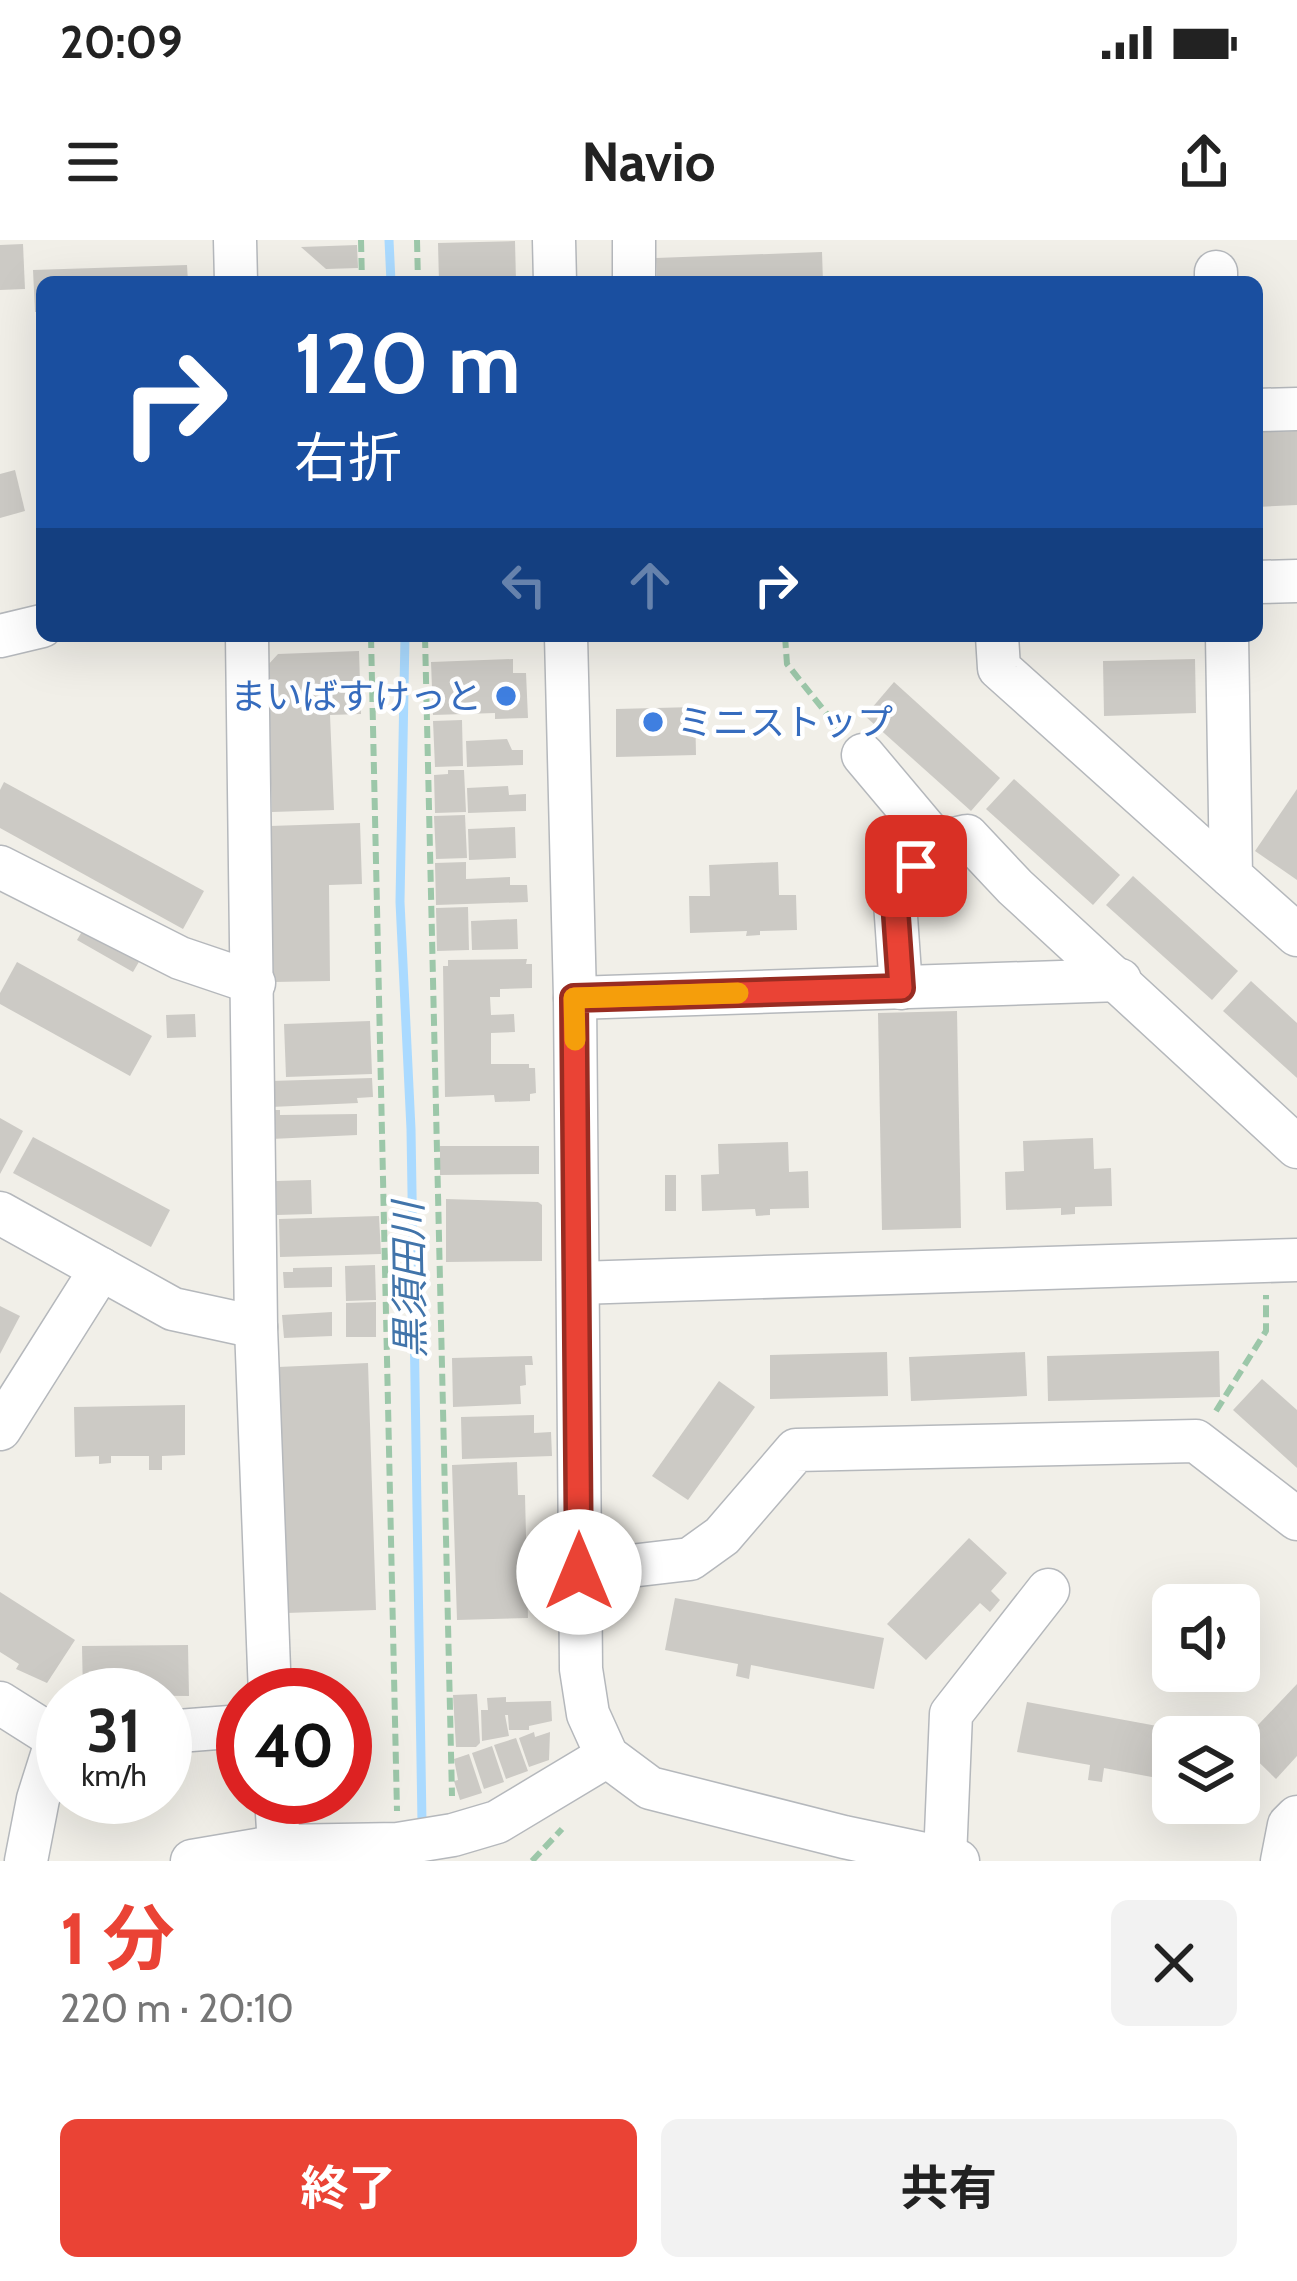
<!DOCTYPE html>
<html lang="ja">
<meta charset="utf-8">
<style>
:root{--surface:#fff;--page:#f2f2f2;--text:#222;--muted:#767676;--accent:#ea4335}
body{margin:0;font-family:Cabin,"Noto Sans JP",sans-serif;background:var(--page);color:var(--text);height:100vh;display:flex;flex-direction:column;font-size:45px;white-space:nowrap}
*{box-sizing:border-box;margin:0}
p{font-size:39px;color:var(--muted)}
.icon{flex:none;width:66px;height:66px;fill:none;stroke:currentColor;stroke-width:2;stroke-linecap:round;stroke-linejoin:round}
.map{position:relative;height:1621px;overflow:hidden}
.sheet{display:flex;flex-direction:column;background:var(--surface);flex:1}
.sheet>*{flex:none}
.hud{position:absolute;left:36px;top:36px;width:1227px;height:366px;border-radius:18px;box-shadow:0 12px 48px #0002;background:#1a4fa0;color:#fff;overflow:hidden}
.fabs{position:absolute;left:1152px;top:1344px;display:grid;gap:24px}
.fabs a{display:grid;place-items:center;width:108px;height:108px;border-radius:18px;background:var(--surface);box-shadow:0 12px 48px #0002;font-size:60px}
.speed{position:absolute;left:36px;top:1428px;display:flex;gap:24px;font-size:60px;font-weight:700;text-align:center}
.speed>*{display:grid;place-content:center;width:156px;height:156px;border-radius:50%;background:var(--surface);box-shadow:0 12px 48px #0002;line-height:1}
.speed small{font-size:30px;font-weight:400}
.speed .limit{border:18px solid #d22;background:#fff;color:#111}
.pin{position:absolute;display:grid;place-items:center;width:102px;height:102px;color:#fff;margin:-51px;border-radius:24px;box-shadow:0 6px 18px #0006}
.me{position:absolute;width:132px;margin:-66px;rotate:0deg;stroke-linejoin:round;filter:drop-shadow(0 0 9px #0008)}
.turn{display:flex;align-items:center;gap:42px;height:252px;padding:0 60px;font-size:54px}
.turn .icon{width:156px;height:156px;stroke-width:2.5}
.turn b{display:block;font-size:84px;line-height:102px}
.lanes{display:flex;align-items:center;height:114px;padding:0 60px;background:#0003;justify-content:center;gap:60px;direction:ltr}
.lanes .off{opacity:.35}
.round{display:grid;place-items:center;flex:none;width:126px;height:126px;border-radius:18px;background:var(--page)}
.summary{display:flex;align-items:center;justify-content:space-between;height:204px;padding:0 60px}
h1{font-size:72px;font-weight:700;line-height:90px;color:var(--accent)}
.cta{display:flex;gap:24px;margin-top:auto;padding:24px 60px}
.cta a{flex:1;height:138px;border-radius:18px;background:var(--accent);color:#fff;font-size:48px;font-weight:700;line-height:138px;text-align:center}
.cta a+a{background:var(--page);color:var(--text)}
.status{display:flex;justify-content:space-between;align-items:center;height:84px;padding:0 60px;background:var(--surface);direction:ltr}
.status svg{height:33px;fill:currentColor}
header{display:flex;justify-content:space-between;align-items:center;height:156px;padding:0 60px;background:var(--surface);font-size:54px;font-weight:700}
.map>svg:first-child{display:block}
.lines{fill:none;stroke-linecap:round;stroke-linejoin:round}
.stream{stroke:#aadaff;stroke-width:9}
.building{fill:#cccac5}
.minor-casing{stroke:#b5b8bc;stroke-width:45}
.path{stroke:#9cc7a9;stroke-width:6;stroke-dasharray:12 6;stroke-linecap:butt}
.minor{stroke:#fff;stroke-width:42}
.route-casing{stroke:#982c22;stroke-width:30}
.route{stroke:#ea4335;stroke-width:21}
.slow{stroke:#f59e0b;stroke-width:21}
.shop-dot{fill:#3f7fe0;stroke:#fff;stroke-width:4.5}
.labels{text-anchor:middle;stroke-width:9;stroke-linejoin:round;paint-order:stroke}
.shop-label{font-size:36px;fill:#366cbe;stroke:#fff;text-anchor:end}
.water-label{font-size:39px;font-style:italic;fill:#4174aa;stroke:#fff}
</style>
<div class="status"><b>20:09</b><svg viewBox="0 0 49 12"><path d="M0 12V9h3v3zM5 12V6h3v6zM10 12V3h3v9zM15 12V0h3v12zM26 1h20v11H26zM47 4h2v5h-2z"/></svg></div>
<header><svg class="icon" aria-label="menu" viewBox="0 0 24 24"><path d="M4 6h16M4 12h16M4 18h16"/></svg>Navio<svg class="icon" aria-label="share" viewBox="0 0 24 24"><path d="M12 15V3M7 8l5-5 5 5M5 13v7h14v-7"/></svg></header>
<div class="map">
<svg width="1297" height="1621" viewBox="0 0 1297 1621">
<rect width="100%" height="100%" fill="#f1efe8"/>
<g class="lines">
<g class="stream">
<polyline points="389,0 391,42"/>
<polyline points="405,396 400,662 411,889 422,1583 416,1585"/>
</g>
</g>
<g class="building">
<polygon points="515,1 516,42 439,42 438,3"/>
<polygon points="23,4 25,49 0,50 0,5"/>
<polygon points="357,5 358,28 326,29 301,7"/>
<polygon points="822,12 823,42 657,42 656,18"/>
<polygon points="187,25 188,42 42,42 42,72 35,72 33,30"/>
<polygon points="1297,191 1297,265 1257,267 1257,192"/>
<polygon points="15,230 25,271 0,278 0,234"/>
<polygon points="359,411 361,474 330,475 334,570 272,572 267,426 278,414"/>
<polygon points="513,419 513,433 526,433 528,478 495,479 495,473 433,475 431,422"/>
<polygon points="1195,419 1196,473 1104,476 1103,421"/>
<polygon points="894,442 1000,538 971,571 865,476"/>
<polygon points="695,467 696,515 616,517 616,469"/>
<polygon points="462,480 463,526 435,527 433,481"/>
<polygon points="507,499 512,510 523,510 523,525 467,527 466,501"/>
<polygon points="448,530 464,530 466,572 435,573 434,535 448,534"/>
<polygon points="1014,539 1120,635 1093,665 986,569"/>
<polygon points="4,542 204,651 183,689 0,588 0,550"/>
<polygon points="508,546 509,555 526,554 526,571 468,573 467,548"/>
<polygon points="1297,549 1297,640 1255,611"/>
<polygon points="465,575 467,618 436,619 434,576"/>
<polygon points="360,583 362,644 329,645 330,741 273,742 270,586"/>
<polygon points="515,587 516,618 469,620 468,589"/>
<polygon points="466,622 466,639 510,637 510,645 527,645 528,662 436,665 435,623"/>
<polygon points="778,622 779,655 796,655 797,690 760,691 760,695 746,696 747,691 690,693 689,656 710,656 709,625"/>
<polygon points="1133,636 1238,731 1212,760 1106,665"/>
<polygon points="468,667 469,710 437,711 436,668"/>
<polygon points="517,679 518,709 472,710 471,681"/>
<polygon points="84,688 140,720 133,732 77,700"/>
<polygon points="527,719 526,724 532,724 532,748 500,749 500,757 490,757 491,775 514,774 515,792 491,793 491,824 529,824 529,828 535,828 536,853 530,854 530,861 495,862 494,855 445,857 443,726 448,726 448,720"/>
<polygon points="17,722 152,796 130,836 0,764 0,753"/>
<polygon points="1251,741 1297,783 1297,838 1223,771"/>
<polygon points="957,771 961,988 882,990 878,773"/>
<polygon points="195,774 196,797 167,798 166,775"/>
<polygon points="370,781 372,834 286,837 284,784"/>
<polygon points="372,838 373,857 357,858 358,863 271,867 270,841"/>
<polygon points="271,870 280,870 280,875 357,874 357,895 271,899"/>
<polygon points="0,878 23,891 0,934"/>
<polygon points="33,897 170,970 151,1007 13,933"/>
<polygon points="1093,898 1094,929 1111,928 1112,966 1075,967 1075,974 1061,975 1061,968 1006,970 1005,932 1024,931 1023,901"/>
<polygon points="788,902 789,932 808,931 809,968 770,969 770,975 756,976 755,969 702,971 701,935 719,934 718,904"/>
<polygon points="440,906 539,906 539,934 440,935"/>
<rect x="665" y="935" width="11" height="36"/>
<polygon points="311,940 312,974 277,975 276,941"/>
<polygon points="446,959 538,962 542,965 542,1021 446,1022"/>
<polygon points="379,976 381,1014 280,1017 279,979"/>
<polygon points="375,1025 376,1060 346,1061 345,1026"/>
<polygon points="332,1027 332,1047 284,1048 283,1032 293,1032 293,1028"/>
<polygon points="376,1062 376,1097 346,1097 346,1063"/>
<polygon points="0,1066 20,1076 0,1114"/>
<polygon points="332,1072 332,1096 284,1098 282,1075"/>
<polygon points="1219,1111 1220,1157 1048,1161 1047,1116"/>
<polygon points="887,1112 888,1156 770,1159 770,1115"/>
<polygon points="1025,1112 1027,1156 911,1161 909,1117"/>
<polygon points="532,1116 533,1125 525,1125 526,1145 520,1146 521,1164 453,1167 452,1118"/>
<polygon points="368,1123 376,1370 286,1373 278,1127"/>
<polygon points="1262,1139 1297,1170 1297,1228 1233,1170"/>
<polygon points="719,1141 755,1167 688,1260 652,1236"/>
<polygon points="185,1165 185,1215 162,1216 162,1230 149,1230 149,1216 111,1216 111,1223 99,1224 99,1216 75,1217 74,1167"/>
<polygon points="534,1175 534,1193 551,1192 552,1216 462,1219 461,1177"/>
<polygon points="517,1222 518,1255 525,1255 528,1378 457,1380 452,1225"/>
<polygon points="969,1298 1007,1333 991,1351 1000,1360 990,1372 980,1363 926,1420 887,1384"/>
<polygon points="0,1352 75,1400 47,1443 16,1429 19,1424 0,1412"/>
<polygon points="675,1358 884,1398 874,1449 751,1425 749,1439 736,1436 738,1424 665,1410"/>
<polygon points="188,1405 189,1456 83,1455 82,1406"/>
<polygon points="1297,1444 1297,1516 1276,1539 1240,1504"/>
<polygon points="477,1454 480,1503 476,1507 456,1507 453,1455"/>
<polygon points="506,1457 506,1462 551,1461 552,1481 529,1486 529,1490 509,1490 508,1475 505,1475 509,1496 482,1501 481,1470 488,1470 487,1458"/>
<polygon points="1027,1462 1206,1495 1205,1497 1173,1497 1173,1541 1104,1528 1102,1542 1088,1540 1090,1525 1017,1512"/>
<polygon points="534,1492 535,1497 550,1492 549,1520 529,1527 519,1498"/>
<polygon points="516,1498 528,1531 506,1539 494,1505"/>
<polygon points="492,1506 504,1542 484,1549 472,1513"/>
<polygon points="469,1514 482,1553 460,1560 454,1541 458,1540 454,1519"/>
</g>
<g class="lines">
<defs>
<g id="minor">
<polyline points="235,0 236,42"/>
<polyline points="554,0 555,42"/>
<polyline points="1216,32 1216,42"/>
<polyline points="634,42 634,0"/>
<polyline points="1257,170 1297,169"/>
<polyline points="1257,342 1297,341"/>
<polyline points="0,396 42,386"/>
<polyline points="247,396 256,1087 270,1455"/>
<polyline points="566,396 575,758 581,1429 588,1474 607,1516 650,1548 844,1597 958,1621"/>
<polyline points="997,396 999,428 1231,636"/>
<polyline points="1227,396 1231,636 1297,695"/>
<polyline points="863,515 937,603"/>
<polyline points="0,627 180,718 254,743"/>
<polyline points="901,748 894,648 937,603 967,596 1015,647 1297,907"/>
<polyline points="575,758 1120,740"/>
<polyline points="0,973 173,1069 256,1087"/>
<polyline points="578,1043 1297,1020"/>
<polyline points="0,1189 101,1029"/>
<polyline points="579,1332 690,1319 722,1296 796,1210 1196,1201 1297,1279"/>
<polyline points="0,1463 57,1499 63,1498"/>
<polyline points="165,1492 243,1486"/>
<polyline points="276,1557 279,1606"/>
<polyline points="945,1618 951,1474 1048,1350"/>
<polyline points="26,1621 38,1559 57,1499"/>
<polyline points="192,1621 279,1606 398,1604 453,1595 497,1582 607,1516"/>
<polyline points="1282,1621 1289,1585 1297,1577"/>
</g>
</defs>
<use href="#minor" class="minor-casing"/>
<g class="path">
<polyline points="361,0 362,42"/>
<polyline points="417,0 418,42"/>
<polyline points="371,396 397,1571"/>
<polyline points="425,396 452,1556"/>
<polyline points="785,396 787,424 838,488"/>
<polyline points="1216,1171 1266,1091 1266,1055"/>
<polyline points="532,1621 562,1589"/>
</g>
<use href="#minor" class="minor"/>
</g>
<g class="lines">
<defs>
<polyline id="route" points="579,1332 574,758 901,748 894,648 916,626"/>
</defs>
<use href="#route" class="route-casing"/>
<use href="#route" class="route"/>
<polyline class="slow" points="575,800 574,758 738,753"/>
</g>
<g class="shop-dot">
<circle cx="506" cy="456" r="12"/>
<circle cx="653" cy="482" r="12"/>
</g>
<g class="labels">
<g class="shop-label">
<text x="482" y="469">まいばすけっと</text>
<text x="677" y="495" text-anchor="start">ミニストップ</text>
</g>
<g class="water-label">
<text transform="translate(409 1040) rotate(-91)" y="14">黒須田川</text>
</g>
</g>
</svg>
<div class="fabs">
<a><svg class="icon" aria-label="sound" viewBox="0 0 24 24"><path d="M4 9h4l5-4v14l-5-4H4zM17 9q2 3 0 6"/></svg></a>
<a><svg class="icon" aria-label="layers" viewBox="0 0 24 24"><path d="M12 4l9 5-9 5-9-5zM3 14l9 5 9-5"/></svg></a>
</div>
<div class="speed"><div>31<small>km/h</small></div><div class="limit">40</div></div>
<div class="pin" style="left:916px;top:626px;background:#d93025"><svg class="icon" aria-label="arrive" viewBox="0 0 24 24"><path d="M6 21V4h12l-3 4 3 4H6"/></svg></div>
<svg class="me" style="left:579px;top:1332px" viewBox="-20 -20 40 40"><circle r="19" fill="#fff"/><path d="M0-13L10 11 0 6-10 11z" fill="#ea4335"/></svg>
<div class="hud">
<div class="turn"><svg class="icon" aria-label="right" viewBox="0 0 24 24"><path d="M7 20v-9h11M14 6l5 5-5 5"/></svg><div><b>120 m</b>右折</div></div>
<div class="lanes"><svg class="icon off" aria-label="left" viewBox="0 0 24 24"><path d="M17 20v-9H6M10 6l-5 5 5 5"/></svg><svg class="icon off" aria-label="ahead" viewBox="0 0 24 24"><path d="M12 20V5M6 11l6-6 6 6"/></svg><svg class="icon" aria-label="right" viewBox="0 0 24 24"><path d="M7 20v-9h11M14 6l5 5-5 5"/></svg></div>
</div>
</div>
<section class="sheet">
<div class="summary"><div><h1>1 分</h1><p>220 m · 20:10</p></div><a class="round"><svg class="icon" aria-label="close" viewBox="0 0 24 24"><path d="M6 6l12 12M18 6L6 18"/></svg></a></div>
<div class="cta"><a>終了</a><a>共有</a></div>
</section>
